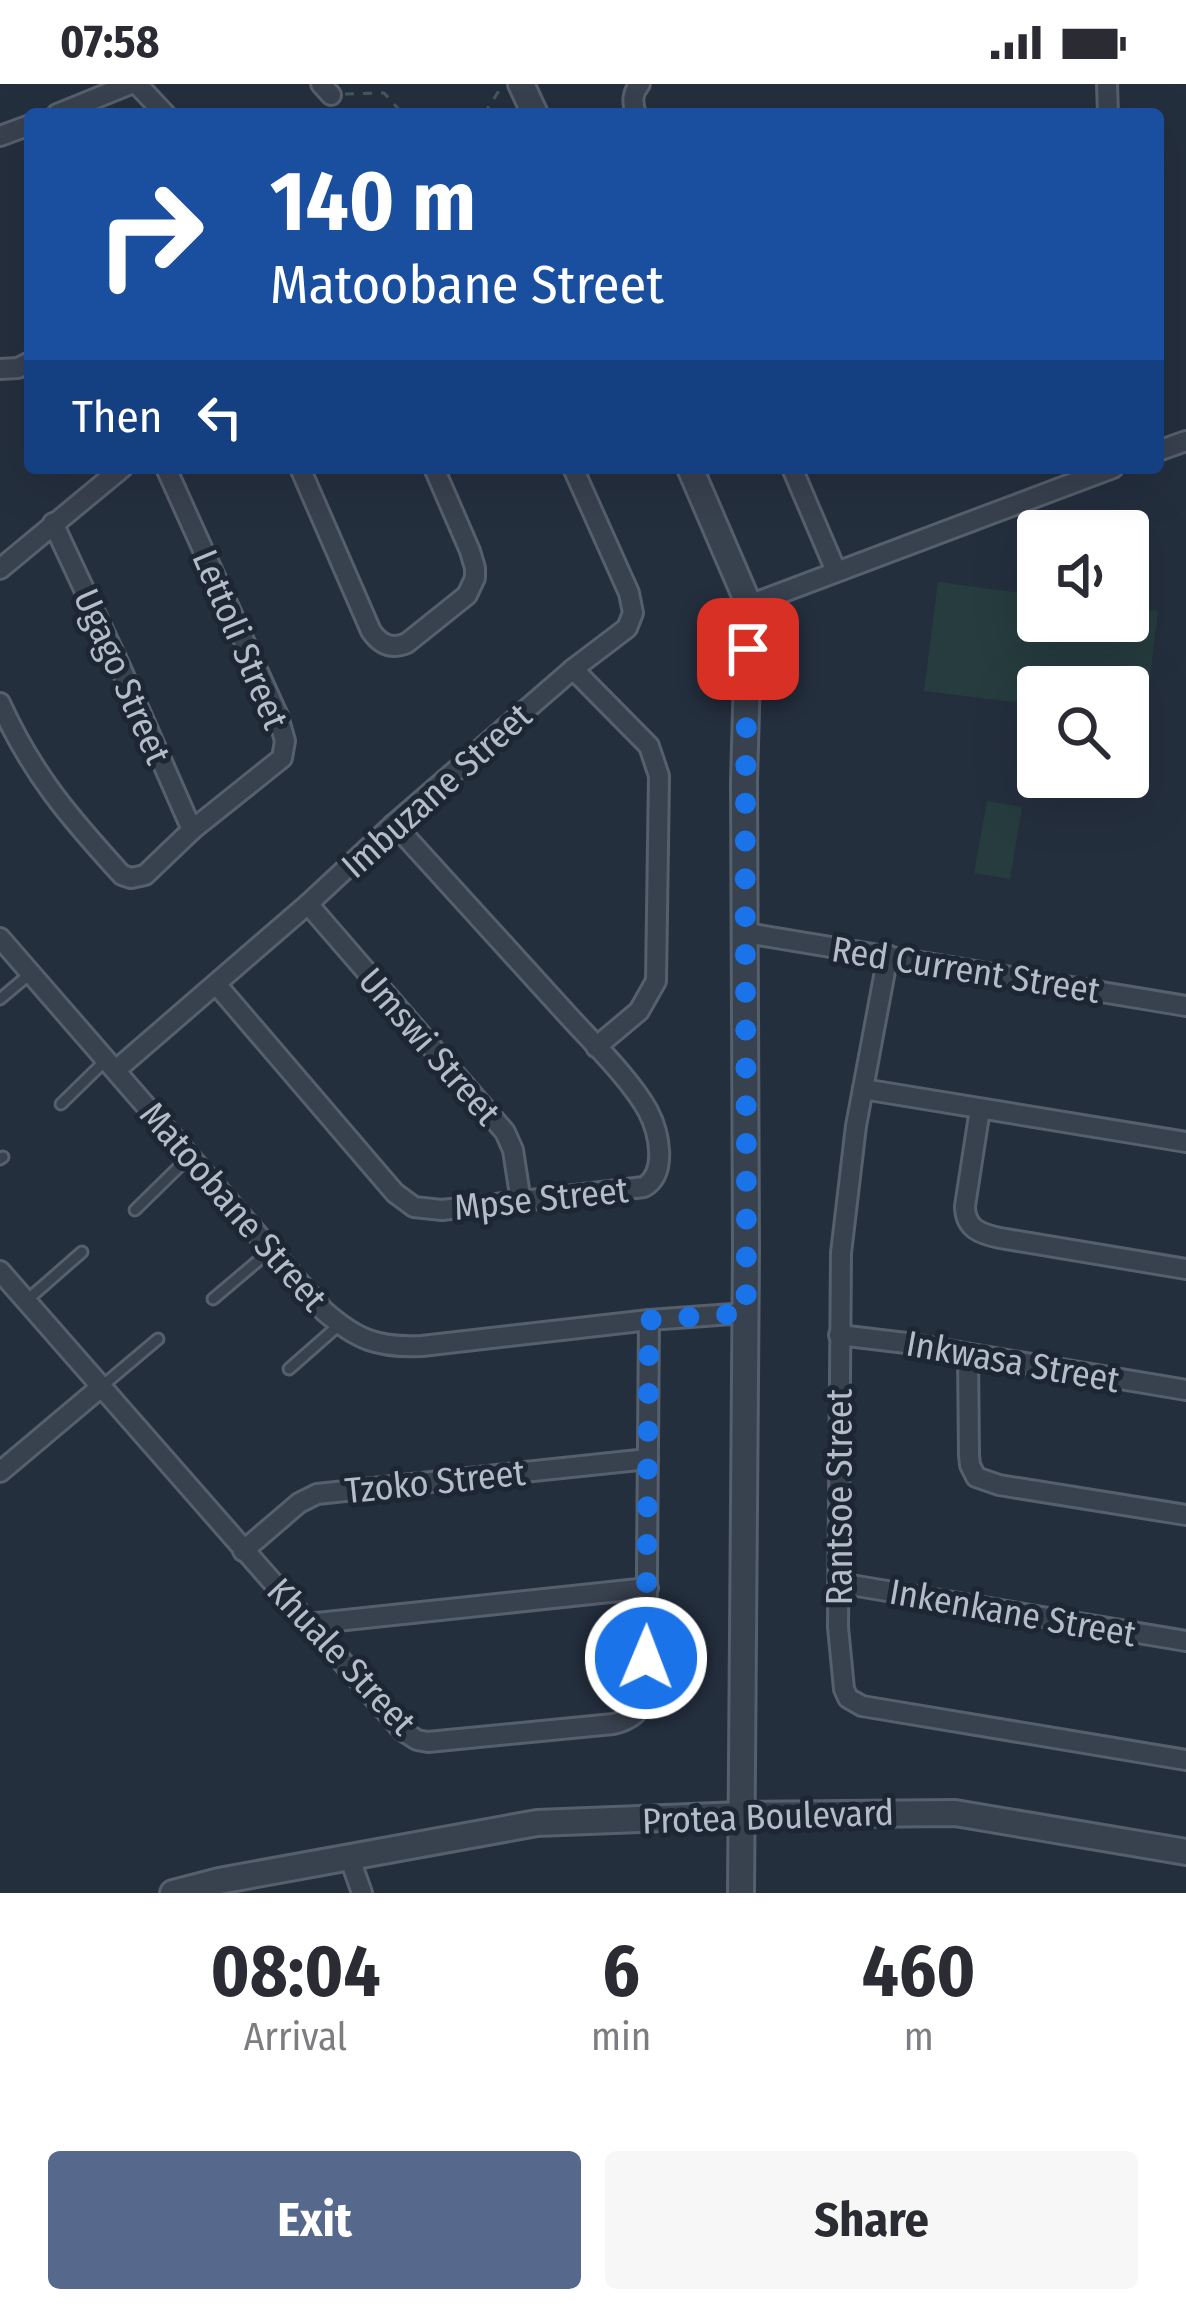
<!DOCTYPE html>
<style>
:root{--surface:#fff;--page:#f7f7f7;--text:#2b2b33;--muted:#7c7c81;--accent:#56698c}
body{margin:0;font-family:"Fira Sans Condensed",sans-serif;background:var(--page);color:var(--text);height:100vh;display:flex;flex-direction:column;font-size:45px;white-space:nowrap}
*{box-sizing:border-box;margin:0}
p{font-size:39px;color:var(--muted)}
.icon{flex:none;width:66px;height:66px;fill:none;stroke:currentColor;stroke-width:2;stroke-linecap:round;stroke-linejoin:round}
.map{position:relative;height:1809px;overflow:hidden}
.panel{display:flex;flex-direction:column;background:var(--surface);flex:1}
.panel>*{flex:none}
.hud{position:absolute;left:24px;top:24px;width:1140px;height:366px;border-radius:12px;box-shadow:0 12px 48px #0002;background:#1a4fa0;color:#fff;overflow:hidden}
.buttons{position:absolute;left:1017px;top:426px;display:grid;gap:24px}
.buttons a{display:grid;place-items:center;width:132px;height:132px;border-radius:12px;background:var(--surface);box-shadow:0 12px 48px #0002;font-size:60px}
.pin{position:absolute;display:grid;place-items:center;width:102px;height:102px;color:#fff;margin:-51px;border-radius:24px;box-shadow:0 6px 18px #0006}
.me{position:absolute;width:132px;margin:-66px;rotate:1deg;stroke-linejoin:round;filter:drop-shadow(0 0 9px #0008)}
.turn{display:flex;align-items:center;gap:42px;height:252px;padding:0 48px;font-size:54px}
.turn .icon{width:156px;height:156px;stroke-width:2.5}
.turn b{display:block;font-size:84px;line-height:102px}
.then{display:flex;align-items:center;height:114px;padding:0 48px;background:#0003;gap:24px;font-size:45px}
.eta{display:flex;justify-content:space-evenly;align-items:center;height:204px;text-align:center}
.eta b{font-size:72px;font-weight:700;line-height:84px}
.primary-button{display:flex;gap:24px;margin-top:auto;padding:24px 48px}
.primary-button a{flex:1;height:138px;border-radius:12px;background:var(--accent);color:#fff;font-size:48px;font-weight:700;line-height:138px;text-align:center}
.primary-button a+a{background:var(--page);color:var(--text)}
.status{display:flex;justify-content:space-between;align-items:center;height:84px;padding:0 60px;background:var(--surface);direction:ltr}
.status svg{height:33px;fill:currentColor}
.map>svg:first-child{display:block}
.green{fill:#263c3f}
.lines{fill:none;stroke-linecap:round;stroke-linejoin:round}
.service-casing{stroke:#565f6c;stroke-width:15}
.minor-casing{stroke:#565f6c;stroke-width:24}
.tertiary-casing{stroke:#565f6c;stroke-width:30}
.path{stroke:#44595c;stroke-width:3;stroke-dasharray:9 9;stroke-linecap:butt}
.service{stroke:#38414e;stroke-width:9}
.minor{stroke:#38414e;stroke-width:18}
.tertiary{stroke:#38414e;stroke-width:24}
.route{stroke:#1a73e8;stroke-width:21;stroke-dasharray:0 37.8}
.labels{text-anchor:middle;stroke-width:10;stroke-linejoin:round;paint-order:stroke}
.street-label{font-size:36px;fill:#b4bcc9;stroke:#1d2633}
</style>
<div class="status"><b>07:58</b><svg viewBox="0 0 49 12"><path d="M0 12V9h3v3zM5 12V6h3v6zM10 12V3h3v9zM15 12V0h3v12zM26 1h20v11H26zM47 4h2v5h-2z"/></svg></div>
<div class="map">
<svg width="1186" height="1809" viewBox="0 0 1186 1809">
<rect width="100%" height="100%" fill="#242f3e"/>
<g class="green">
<polygon points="938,498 1038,511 1038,537 1128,537 1128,523 1158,527 1145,635 1128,633 1128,603 1038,603 1038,621 924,607"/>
<polygon points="987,717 1022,723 1010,795 974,789"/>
</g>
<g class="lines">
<defs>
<g id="service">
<polyline points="0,915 31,889"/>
<polyline points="61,1020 106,976"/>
<polyline points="0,1075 3,1073"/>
<polyline points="135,1126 190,1072"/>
<polyline points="213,1215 272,1165"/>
<polyline points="26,1217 82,1168"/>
<polyline points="289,1285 339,1241"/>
<polyline points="101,1303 158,1255"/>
</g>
<g id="minor">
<polyline points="137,0 165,30"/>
<polyline points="321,0 331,11"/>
<polyline points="1107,0 1108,30"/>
<polyline points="57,30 131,0"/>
<path d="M636 30C632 18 632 9 640 0"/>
<polyline points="0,52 30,41"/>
<polyline points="0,285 18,284 30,278"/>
<polyline points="1158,367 1186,357"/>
<path d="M300 384 371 547C380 560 391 566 407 559L467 511 475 494V484L470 467 434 384"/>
<polyline points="792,384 836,487"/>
<polyline points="53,439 119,580 192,746"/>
<polyline points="0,485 122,384"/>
<polyline points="749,521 1113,384"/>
<polyline points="573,585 649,662 659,692 656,897 639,927 596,963"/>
<path d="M0 619C32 690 70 734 122 791L131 794 145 791 192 746 282 674 285 657 278 632 166 384"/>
<polyline points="308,820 505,1048 513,1066 521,1118"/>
<polyline points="746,849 1186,922"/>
<path d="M0 854 324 1227C357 1256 378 1264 422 1262L649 1236 746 1229"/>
<polyline points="888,871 856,1042 841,1169 838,1543 844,1605 848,1614 862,1622 1186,1676"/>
<path d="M216 900 395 1109 414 1123 442 1126 644 1103C668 1089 659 1048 648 1027 630 994 589 955 564 927 507 865 451 802 394 740"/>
<polyline points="116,986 308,820 394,740 573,585 627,544 633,529 629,509 573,384"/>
<polyline points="863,1005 1186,1058"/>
<path d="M980 1025 965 1122C965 1145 981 1150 1000 1154L1186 1185"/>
<path d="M0 1187 403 1647 417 1656 428 1658 613 1640C631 1636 641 1628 646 1610L649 1236"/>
<polyline points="839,1251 906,1259 1186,1306"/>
<polyline points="968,1270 969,1371 970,1381 976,1393 999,1401 1186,1431"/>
<polyline points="0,1388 101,1303"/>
<polyline points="243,1467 299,1419 317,1410 648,1375"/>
<polyline points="839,1499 1186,1557"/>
<polyline points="308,1540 648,1504"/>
<polyline points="349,1772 362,1809"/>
</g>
<g id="tertiary">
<polyline points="521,0 535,30"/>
<polyline points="690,384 749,521 744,697 746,1166 741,1809"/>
<polyline points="173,1809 219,1797 537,1739 742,1731 955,1729 1186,1768"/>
</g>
</defs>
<use href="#service" class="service-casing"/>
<use href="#minor" class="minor-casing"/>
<use href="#tertiary" class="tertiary-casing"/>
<g class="path">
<polyline points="345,10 384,9 403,30"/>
<polyline points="484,30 502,2"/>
</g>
<use href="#service" class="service"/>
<use href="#minor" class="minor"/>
<use href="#tertiary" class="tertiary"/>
</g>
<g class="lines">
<path class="route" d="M646 1574 649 1236 746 1229C748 1008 742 786 748 565"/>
</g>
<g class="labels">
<g class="street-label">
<text transform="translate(241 555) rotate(67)" y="13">Lettoli Street</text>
<text transform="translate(123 592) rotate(66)" y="13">Ugago Street</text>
<text transform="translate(436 706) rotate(-42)" y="13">Imbuzane Street</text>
<text transform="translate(966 885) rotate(9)" y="13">Red Current Street</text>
<text transform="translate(430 962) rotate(49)" y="13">Umswi Street</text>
<text transform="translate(541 1114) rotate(-6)" y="13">Mpse Street</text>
<text transform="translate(234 1122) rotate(49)" y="13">Matoobane Street</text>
<text transform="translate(1013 1277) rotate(10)" y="13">Inkwasa Street</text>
<text transform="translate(435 1397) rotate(-6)" y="13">Tzoko Street</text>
<text transform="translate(839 1413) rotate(-90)" y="13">Rantsoe Street</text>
<text transform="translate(1013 1528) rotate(10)" y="13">Inkenkane Street</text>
<text transform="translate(342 1572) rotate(47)" y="13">Khuale Street</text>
<text transform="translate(768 1732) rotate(-2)" y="13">Protea Boulevard</text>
</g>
</g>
</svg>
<div class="buttons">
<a><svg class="icon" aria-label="sound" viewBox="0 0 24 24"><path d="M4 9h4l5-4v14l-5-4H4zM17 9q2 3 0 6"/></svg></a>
<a><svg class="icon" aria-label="search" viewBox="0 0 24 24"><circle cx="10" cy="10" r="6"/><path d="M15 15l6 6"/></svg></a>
</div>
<div class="pin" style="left:748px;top:565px;background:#d93025"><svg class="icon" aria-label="arrive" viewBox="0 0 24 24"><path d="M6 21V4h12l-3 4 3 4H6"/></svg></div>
<svg class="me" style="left:646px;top:1574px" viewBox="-20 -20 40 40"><circle r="17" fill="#1a73e8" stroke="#fff" stroke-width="3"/><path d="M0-11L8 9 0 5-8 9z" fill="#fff"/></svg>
<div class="hud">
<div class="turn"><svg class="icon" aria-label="right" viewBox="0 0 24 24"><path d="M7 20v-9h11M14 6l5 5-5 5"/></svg><div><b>140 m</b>Matoobane Street</div></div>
<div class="then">Then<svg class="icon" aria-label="left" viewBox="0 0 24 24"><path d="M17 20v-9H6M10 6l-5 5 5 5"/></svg></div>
</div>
</div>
<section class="panel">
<div class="eta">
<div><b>08:04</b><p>Arrival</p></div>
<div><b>6</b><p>min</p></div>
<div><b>460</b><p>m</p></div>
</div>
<div class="primary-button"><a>Exit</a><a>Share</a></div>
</section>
